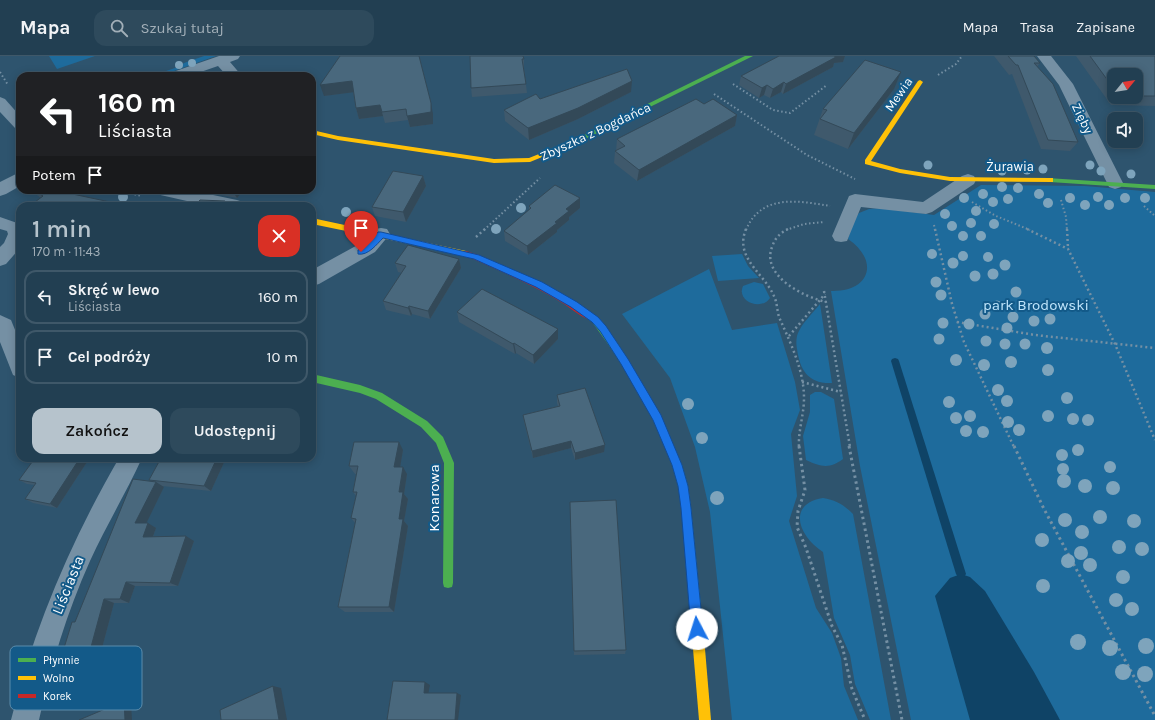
<!DOCTYPE html>
<html lang="pl">
<meta charset="utf-8">
<style>
:root{--surface:#223f52;--page:#2e4a5c;--text:#f1f3f6;--muted:#a2afb8;--line:#3f5869;--accent:#b6c3cc}
body{margin:0;font-family:Karla,sans-serif;background:var(--page);color:var(--text);height:100vh;display:flex;flex-direction:column;font-size:15px;white-space:nowrap}
*{box-sizing:border-box;margin:0}
p{font-size:13px;color:var(--muted)}
.icon{flex:none;width:22px;height:22px;fill:none;stroke:currentColor;stroke-width:2;stroke-linecap:round;stroke-linejoin:round}
.map{position:relative;flex:1;overflow:hidden}
.side{position:absolute;left:16px;top:146px;width:300px;height:260px;display:flex;flex-direction:column;background:var(--surface);border-radius:12px;box-shadow:0 2px 10px #0003,0 0 0 1px var(--line)}
.side>*{flex:none}
.top-card{position:absolute;left:16px;top:16px;width:300px;height:122px;border-radius:12px;box-shadow:0 2px 10px #0003,0 0 0 1px var(--line);background:#202124;color:#fff;overflow:hidden}
.needle{width:26px;rotate:60deg}
.controls{position:absolute;left:1107px;top:12px;display:grid;gap:8px}
.controls a{display:grid;place-items:center;width:36px;height:36px;border-radius:8px;background:var(--surface);box-shadow:0 2px 10px #0003,0 0 0 1px var(--line);font-size:20px}
.pin{position:absolute;display:grid;place-items:center;width:34px;height:34px;color:#fff;margin:-41px -17px;border-radius:50% 50% 50% 0;rotate:-45deg;box-shadow:0 0 4px #0007}
.pin .icon{rotate:45deg}
.me{position:absolute;width:44px;margin:-22px;rotate:355deg;stroke-linejoin:round;filter:drop-shadow(0 0 3px #0008)}
.turn{display:flex;align-items:center;gap:14px;height:84px;padding:0 16px;font-size:18px}
.turn .icon{width:52px;height:52px;stroke-width:2.5}
.turn b{display:block;font-size:28px;line-height:34px}
.then{display:flex;align-items:center;height:38px;padding:0 16px;background:#0003;gap:8px;font-size:15px}
.round{display:grid;place-items:center;flex:none;width:42px;height:42px;border-radius:12px;background:var(--page)}
.overview{display:flex;align-items:center;justify-content:space-between;height:68px;padding:0 16px}
h1{font-size:24px;font-weight:600;line-height:30px;color:var(--accent)}
.button{display:flex;gap:8px;margin-top:auto;padding:8px 16px}
.button a{flex:1;height:46px;border-radius:12px;background:var(--accent);color:#111;font-size:16px;font-weight:600;line-height:46px;text-align:center}
.button a+a{background:var(--page);color:var(--text)}
ul{padding:0;list-style:none}
li{display:flex;align-items:center;gap:12px;height:54px;margin:0 8px 6px;padding:0 8px;border:2px solid var(--line);border-radius:12px}
li div{flex:1}
li b{display:block;font-size:15px}
li em{font-style:normal}
header{display:flex;align-items:center;gap:24px;box-sizing:border-box;height:56px;padding:0 20px;background:var(--surface);border-bottom:1px solid var(--line)}
header strong{font-size:19px}
nav{display:flex;gap:22px;margin-inline-start:auto;font-size:14px}
.search{width:280px;height:36px;background:var(--page);display:flex;align-items:center;gap:10px;box-sizing:border-box;padding:0 14px;border-radius:12px;color:var(--muted);font-size:15px}
.map>svg:first-child{display:block}
.green{fill:#1e6b9c}
.water{fill:#0f4366}
.lines{fill:none;stroke-linecap:round;stroke-linejoin:round}
.stream{fill:#0f4366;fill-rule:evenodd}
.path-far2{stroke:#7590a4;stroke-width:2;stroke-dasharray:1.5 2.5;stroke-linecap:butt}
.path-far1{stroke:#7590a4;stroke-width:2.5;stroke-dasharray:2 3;stroke-linecap:butt}
.path{stroke:#7590a4;stroke-width:3;stroke-dasharray:2.5 3.5;stroke-linecap:butt}
.street{fill:#7590a4;fill-rule:evenodd}
.fast{fill:#4caf50;fill-rule:evenodd}
.slow{fill:#ffc107;fill-rule:evenodd}
.jam{fill:#c62828;fill-rule:evenodd}
.tree{fill:#7ea4bc}
.wall{fill:#3f596c;fill-rule:evenodd}
.shaded-wall{fill:#334958}
.building{fill:#49687d;stroke:#334958}
.route{fill:#1a73e8;stroke:#114b97}
.labels{text-anchor:middle;stroke-width:4;stroke-linejoin:round;paint-order:stroke}
.far-street-label{font-size:13px;fill:#fff;stroke:#135a89}
.park-label{font-size:15px;fill:#bfe5fc;stroke:#135a89}
.street-label{font-size:15px;fill:#fff;stroke:#135a89}
.key{fill:#135a89;stroke:#5a8cac;stroke-width:1}
.key-label{font-size:11px;fill:#fff}
</style>
<header>
<strong>Mapa</strong>
<div class="search"><svg class="icon" aria-label="search" viewBox="0 0 24 24"><circle cx="10" cy="10" r="6"/><path d="M15 15l6 6"/></svg>Szukaj tutaj</div>
<nav><a>Mapa</a><a>Trasa</a><a>Zapisane</a></nav>
</header>
<div class="map">
<svg width="1155" height="664" viewBox="0 0 1155 664">
<rect width="100%" height="100%" fill="#2e546e"/>
<g class="green">
<polygon points="49,0 95,0 57,13"/>
<polygon points="204,0 216,0 160,20 151,20 181,10 184,7"/>
<path d="M981 129 1085 130 1155 136V664H911L860 410 831 235C870 236 880 205 848 183L854 164 859 157 869 153 880 152 934 159Z"/>
<polygon points="742,198 748,210 759,222 718,225 712,200"/>
<polygon points="709,213 732,274 777,267 795,326 800,354 791,378 797,440 789,465 816,552 832,577 841,602 844,630 858,664 732,664 710,456 695,391 670,322 622,258"/>
<path d="M754 226 763 228 770 242C762 255 736 246 743 230Z"/>
<path d="M820 248 832 327C808 328 800 314 797 293 796 287 796 280 799 275 804 265 813 257 820 248Z"/>
<path d="M815 336H821L834 343 843 403C830 413 821 411 806 404L803 380 810 356V339Z"/>
<path d="M823 442C836 444 844 449 853 458L891 664H870L855 628 850 599 834 562 823 496C799 481 786 448 823 442Z"/>
</g>
<polygon class="water" points="961,518 970,521 985,535 1034,616 1060,664 970,664 935,540 950,522"/>
<g class="lines">
<polygon class="stream" points="895,302 898,303 899,305 966,518 964,521 961,523 958,521 956,518 891,305 892,303"/>
<g class="path-far2">
<polyline points="0,16 8,29"/>
<polyline points="938,19 956,8 962,0"/>
<polyline points="733,28 773,54 790,57 827,29"/>
<polyline points="714,38 807,99 855,123"/>
<polyline points="115,134 142,140"/>
<polyline points="1061,144 1066,161 1067,174"/>
<polyline points="972,146 996,160 1030,174"/>
<polyline points="1144,150 1155,160"/>
<polyline points="934,169 935,174"/>
<polyline points="484,174 540,122"/>
<path d="M746 174C761 137 800 145 830 150"/>
<polyline points="786,174 804,168 824,166"/>
</g>
<g class="path-far1">
<path d="M746 173C734 202 764 217 774 240 777 246 777 254 779 261 790 286 804 314 804 342 804 359 798 375 799 391"/>
<path d="M788 173C780 177 775 182 772 191 761 220 804 241 826 246"/>
<polyline points="935,173 952,248 964,286 1014,391"/>
<polyline points="1027,173 1068,193 1115,288 1155,384"/>
<polyline points="1067,173 1068,192"/>
<polyline points="476,181 485,173"/>
<polyline points="824,235 850,391"/>
<polyline points="957,266 1035,279 1155,292"/>
<polyline points="789,280 825,238"/>
<polyline points="802,326 841,336"/>
</g>
<g class="path">
<polyline points="799,390 805,434 798,455 797,471 806,492 832,570 842,589 852,633 865,664"/>
<polyline points="849,390 902,664"/>
<polyline points="1014,390 1044,453 1155,660"/>
</g>
<g class="street">
<polygon points="219,0 240,0 238,3 230,6 242,20 227,20 218,10 189,20 168,20 170,17"/>
<polygon points="1037,0 1051,0 1073,28 1123,127 1121,131 1115,133 1109,131 1059,29"/>
<polygon points="0,41 5,43 20,60 20,74 15,72 0,56"/>
<polygon points="20,116 20,130 6,138 0,140 0,126"/>
<polygon points="968,118 974,120 976,124 974,128 932,156 926,158 861,151 847,185 841,186 835,185 832,180 849,140 855,138 923,146 962,120"/>
<polygon points="154,134 189,134 237,144 243,146 246,150 209,150 156,138"/>
<polygon points="0,161 20,168 20,192 6,208 0,210 0,191 4,187 8,178 7,175 0,173"/>
<polygon points="381,172 387,173 390,178 375,196 319,228 312,230 312,214 363,186 375,173"/>
<polygon points="0,259 11,264 20,286 20,322 13,319 0,286"/>
<path d="M119 402H142C126 437 106 470 90 505 67 556 51 609 39 664H11C34 571 71 485 119 402Z"/>
</g>
<g class="fast">
<polygon points="745,0 753,0 563,94 559,94 558,92"/>
<polygon points="1047,122 1155,129 1155,133 1050,126 1047,126"/>
<path d="M590 258 598 262 620 291 660 359 682 409 688 430 691 452 704 581 702 585 698 587 694 585 692 581C690 549 687 516 684 484 682 466 682 447 678 430 666 376 625 310 592 266L586 261 587 259Z"/>
<polygon points="312,318 360,329 382,337 427,365 443,381 454,407 453,527 452,531 448,532 444,531 443,527 444,407 436,387 421,371 376,343 360,337 312,326"/>
</g>
<g class="slow">
<polygon points="920,24 923,26 871,105 900,113 950,121 1050,122 1053,122 1053,126 950,125 900,117 865,108 865,104 918,25"/>
<polygon points="312,74 338,80 494,103 529,102 559,90 563,90 564,92 530,106 494,107 338,84 312,78"/>
<polygon points="312,162 466,195 470,198 466,201 434,193 312,168"/>
<polygon points="698,575 702,577 704,581 711,664 699,664 692,581 694,577"/>
</g>
<path class="jam" d="M466 195 479 199 552 233 593 259 594 261 593 263C586 266 571 252 564 248 536 230 504 217 473 203L463 200 462 198 463 196Z"/>
</g>
<g class="tree">
<circle cx="192" cy="7" r="4"/>
<circle cx="179" cy="9" r="4"/>
<circle cx="928" cy="109" r="4.5"/>
<circle cx="1090" cy="109" r="4.5"/>
<circle cx="1043" cy="113" r="4.5"/>
<circle cx="1027" cy="114" r="4.5"/>
<circle cx="1002" cy="115" r="4.5"/>
<circle cx="1101" cy="115" r="4.5"/>
<circle cx="1131" cy="118" r="4.5"/>
<circle cx="1002" cy="131" r="5"/>
<circle cx="1018" cy="132" r="5"/>
<circle cx="983" cy="138" r="5"/>
<circle cx="1039" cy="138" r="5"/>
<circle cx="123" cy="141" r="5"/>
<circle cx="1098" cy="141" r="5"/>
<circle cx="964" cy="142" r="5"/>
<circle cx="1070" cy="142" r="5"/>
<circle cx="1125" cy="142" r="5"/>
<circle cx="1145" cy="142" r="5"/>
<circle cx="1008" cy="143" r="5"/>
<circle cx="993" cy="146" r="5"/>
<circle cx="1048" cy="147" r="5"/>
<circle cx="1085" cy="149" r="5"/>
<circle cx="1109" cy="149" r="5"/>
<circle cx="521" cy="152" r="5"/>
<circle cx="976" cy="155" r="5"/>
<circle cx="346" cy="156" r="5"/>
<circle cx="945" cy="158" r="5"/>
<circle cx="971" cy="167" r="5"/>
<circle cx="994" cy="168" r="5"/>
<circle cx="952" cy="170" r="5"/>
<circle cx="496" cy="173" r="5"/>
<circle cx="963" cy="180" r="5"/>
<circle cx="981" cy="180" r="5"/>
<circle cx="932" cy="198" r="5"/>
<circle cx="963" cy="200" r="5"/>
<circle cx="988" cy="201" r="5"/>
<circle cx="953" cy="207" r="5.5"/>
<circle cx="1005" cy="209" r="5.5"/>
<circle cx="993" cy="218" r="5.5"/>
<circle cx="975" cy="220" r="5.5"/>
<circle cx="936" cy="226" r="5.5"/>
<circle cx="1016" cy="236" r="5.5"/>
<circle cx="941" cy="239" r="5.5"/>
<circle cx="997" cy="250" r="5.5"/>
<circle cx="985" cy="258" r="5.5"/>
<circle cx="1013" cy="261" r="5.5"/>
<circle cx="1050" cy="263" r="5.5"/>
<circle cx="1034" cy="265" r="5.5"/>
<circle cx="943" cy="267" r="5.5"/>
<circle cx="969" cy="268" r="5.5"/>
<circle cx="1007" cy="272" r="5.5"/>
<circle cx="939" cy="283" r="5.5"/>
<circle cx="986" cy="285" r="5.5"/>
<circle cx="1005" cy="288" r="5.5"/>
<circle cx="1025" cy="288" r="5.5"/>
<circle cx="1047" cy="292" r="6"/>
<circle cx="956" cy="304" r="6"/>
<circle cx="1011" cy="306" r="6"/>
<circle cx="984" cy="309" r="6"/>
<circle cx="1048" cy="314" r="6"/>
<circle cx="998" cy="334" r="6"/>
<circle cx="1067" cy="342" r="6"/>
<circle cx="1007" cy="345" r="6"/>
<circle cx="949" cy="346" r="6"/>
<circle cx="688" cy="348" r="6"/>
<circle cx="970" cy="360" r="6"/>
<circle cx="1048" cy="360" r="6"/>
<circle cx="956" cy="362" r="6"/>
<circle cx="1073" cy="363" r="6"/>
<circle cx="1088" cy="364" r="6"/>
<circle cx="1008" cy="366" r="6"/>
<circle cx="1019" cy="374" r="6"/>
<circle cx="966" cy="375" r="6"/>
<circle cx="983" cy="376" r="6"/>
<circle cx="702" cy="382" r="6"/>
<circle cx="1078" cy="394" r="6"/>
<circle cx="1062" cy="399" r="6"/>
<circle cx="1110" cy="411" r="6"/>
<circle cx="1063" cy="413" r="6"/>
<circle cx="1064" cy="425" r="7"/>
<circle cx="1085" cy="430" r="7"/>
<circle cx="1113" cy="432" r="7"/>
<circle cx="717" cy="442" r="7"/>
<circle cx="1100" cy="461" r="7"/>
<circle cx="1065" cy="464" r="7"/>
<circle cx="1134" cy="465" r="7"/>
<circle cx="1082" cy="476" r="7"/>
<circle cx="1042" cy="484" r="7"/>
<circle cx="1119" cy="491" r="7"/>
<circle cx="1142" cy="493" r="7"/>
<circle cx="1081" cy="497" r="7"/>
<circle cx="1068" cy="505" r="7"/>
<circle cx="1090" cy="509" r="7"/>
<circle cx="1123" cy="521" r="7"/>
<circle cx="1043" cy="530" r="7"/>
<circle cx="1116" cy="544" r="7"/>
<circle cx="1132" cy="553" r="7"/>
<circle cx="1078" cy="586" r="8"/>
<circle cx="1146" cy="590" r="8"/>
<circle cx="1110" cy="592" r="8"/>
<circle cx="1123" cy="616" r="8"/>
<circle cx="1145" cy="618" r="8"/>
</g>
<g class="wall">
<polygon points="340,0 433,58 433,68 410,71 408,64 385,67 383,60 359,63 356,52 353,36 324,40"/>
<polygon points="470,0 524,3 524,12 527,37 472,41 471,32"/>
<polygon points="779,0 845,0 843,6 834,7 833,11 783,38 781,36 770,42 764,39 759,42 739,29 741,20"/>
<polygon points="994,0 1034,0 1040,7 1037,11 1078,86 1070,95 1041,93 1012,18 1009,19"/>
<path d="M1076 0H1155V50L1111 49ZM1114 19H1136V41H1114Z"/>
<polygon points="894,33 848,93 814,79 823,53"/>
<polygon points="631,36 578,63 529,84 505,65 504,54 540,43"/>
<polygon points="704,48 737,59 735,70 637,125 614,107 615,95 616,95 617,83"/>
<polygon points="423,120 426,130 406,166 375,160 372,151"/>
<polygon points="30,134 83,134 75,139 129,150 38,150 35,146 41,142"/>
<polygon points="212,134 244,134 237,142 215,138"/>
<polygon points="529,150 580,152 569,161 569,164 557,174 557,176 528,199 505,185 504,175 529,154"/>
<polygon points="459,203 461,212 430,263 412,258 411,260 386,254 383,245 402,217 398,216 395,207"/>
<polygon points="457,256 558,283 534,308 516,297 515,298 459,266"/>
<polygon points="557,339 604,396 575,404 571,392 533,402 524,366 523,359 558,350 557,347"/>
<polygon points="403,394 400,411 407,418 404,438 408,443 404,465 408,470 394,556 345,556 338,551 355,467 351,462 356,440 353,436 356,418 355,418 349,410"/>
<polygon points="161,402 226,402 211,435 162,430 164,431 146,467 156,472 153,481 194,485 178,530 135,530 129,547 114,547 102,592 109,594 99,630 63,633 52,631 75,566 151,425 149,424"/>
<polygon points="87,406 57,452 33,447 25,443 35,429 27,428 19,424"/>
<polygon points="570,446 626,594 625,598 574,599"/>
</g>
<g class="shaded-wall">
<polygon points="829,0 845,0 843,6 834,7 833,11 783,38 786,28"/>
<polygon points="901,16 894,33 848,93 854,77"/>
<polygon points="352,25 355,36 324,40 320,29"/>
<polygon points="632,25 631,36 578,63 529,84 528,72"/>
<polygon points="784,26 781,36 770,42 773,33"/>
<polygon points="767,29 764,39 759,42 762,32"/>
<polygon points="431,47 433,58 433,68 410,71 407,60"/>
<polygon points="380,49 383,60 359,63 356,52"/>
<polygon points="737,59 735,70 637,125 639,114"/>
<polygon points="423,120 426,130 406,166 403,156"/>
<polygon points="66,134 83,134 69,143 63,136"/>
<polygon points="232,134 244,134 237,142"/>
<polygon points="580,142 580,152 569,161 569,164 557,174 557,176 528,199 527,190 555,166 566,153"/>
<polygon points="225,145 228,150 220,150"/>
<polygon points="459,203 461,212 430,263 428,255"/>
<polygon points="409,250 412,258 411,260 408,252"/>
<polygon points="558,273 558,283 534,308 533,299"/>
<polygon points="514,287 516,297 515,298 513,288"/>
<polygon points="571,385 571,392 533,402 532,395"/>
<polygon points="399,386 403,394 399,418 394,411"/>
<polygon points="605,389 604,396 575,404 575,397"/>
<polygon points="80,402 87,406 57,452 50,448"/>
<polygon points="217,402 226,402 211,435 204,430"/>
<polygon points="403,411 407,418 404,438 408,443 404,465 408,470 394,556 389,551 399,436"/>
<polygon points="156,426 164,431 144,472 135,467"/>
<polygon points="148,467 156,472 151,486 143,481"/>
<polygon points="186,480 194,485 178,530 170,527"/>
<polygon points="126,526 135,530 129,547 120,543"/>
<polygon points="104,543 114,547 102,592 109,594 99,630 89,628 91,591"/>
<polygon points="425,626 430,629 428,639 424,637"/>
<polygon points="273,630 281,632 287,664 279,664"/>
<polygon points="457,637 461,639 458,664 455,664"/>
<polygon points="124,645 131,647 132,664 125,664"/>
</g>
<g class="building">
<polygon points="340,0 419,0 431,47 431,56 407,60 406,53 382,56 380,49 356,52 352,25 320,29"/>
<polygon points="470,0 523,0 524,3 522,3 526,28 471,32"/>
<polygon points="779,0 834,0 836,1 786,28 784,26 773,33 767,29 762,32 741,20"/>
<polygon points="1008,0 1034,0 1040,7 1034,7 1053,28 1078,86 1048,84 1018,9 1016,9"/>
<polygon points="1090,0 1155,0 1155,40 1136,40 1136,19 1114,19 1114,33"/>
<polygon points="865,4 901,16 854,77 820,63 827,54 823,53"/>
<polygon points="627,13 632,25 578,52 528,72 504,54 536,38 540,43"/>
<polygon points="182,18 184,20 176,20"/>
<polygon points="696,43 704,48 713,43 737,59 639,114 615,95 625,90 617,83"/>
<polygon points="393,115 423,120 403,156 372,151"/>
<polygon points="555,129 580,142 566,153 569,155 555,166 557,167 527,190 504,175 531,152 529,150"/>
<polygon points="34,134 66,134 63,136 129,150 41,150 35,146 43,140"/>
<polygon points="200,144 225,145 220,150 195,150"/>
<polygon points="408,189 459,203 428,255 409,250 408,252 383,245 406,210 395,207"/>
<polygon points="482,233 558,273 533,299 514,287 513,288 457,256"/>
<polygon points="585,332 605,389 575,397 571,385 532,395 523,359 560,350 557,339"/>
<polygon points="354,386 399,386 394,411 403,411 399,436 403,436 399,463 403,463 389,551 338,551 356,463 351,462 357,436 353,436 358,410 349,410"/>
<polygon points="35,402 80,402 50,448 25,443 36,427 19,424"/>
<polygon points="161,402 217,402 204,430 149,424"/>
<polygon points="133,423 156,426 135,467 148,467 143,481 186,480 170,527 126,526 120,543 104,543 91,591 99,591 89,628 52,631 72,566 75,566"/>
<polygon points="616,444 626,594 574,595 570,446"/>
<polygon points="393,625 425,626 424,637 457,637 455,664 387,664"/>
<polygon points="273,630 279,664 221,664 220,654"/>
<polygon points="124,645 125,664 79,664"/>
</g>
<path class="route" d="M378 176H381L479 199 542 226 577 246 598 261 606 270 628 303 661 359 682 409 688 430 691 452 703 573 701 577 697 579 693 577 691 573 681 452 678 430 672 409 653 364 621 308 600 275 592 266 571 251 536 231 474 203 383 182C377 188 368 200 358 198V194L366 189Z"/>
<g class="labels">
<g class="far-street-label">
<text transform="translate(898 38) rotate(-55)" y="5">Mewia</text>
<text transform="translate(1083 62) rotate(64)" y="5">Zięby</text>
<text transform="translate(595 75) rotate(-25)" y="5">Zbyszka z Bogdańca</text>
<text x="1010" y="115">Żurawia</text>
</g>
<g class="park-label">
<text x="1036" y="254">park Brodowski</text>
</g>
<g class="street-label">
<text transform="translate(434 442) rotate(-90)" y="5">Konarowa</text>
<text transform="translate(68 529) rotate(-68)" y="5">Liściasta</text>
</g>
</g>
<rect x="10" y="590" width="132" height="64" rx="6" class="key"/>
<rect x="18" y="602" width="18" height="4" fill="#4caf50"/>
<rect x="18" y="620" width="18" height="4" fill="#ffc107"/>
<rect x="18" y="638" width="18" height="4" fill="#c62828"/>
<g class="key-label">
<text x="43" y="608">Płynnie</text>
<text x="43" y="626">Wolno</text>
<text x="43" y="644">Korek</text>
</g>
</svg>
<div class="controls">
<a><svg class="needle" viewBox="-14 -14 28 28"><path d="M0-13l5 13h-10z" fill="#e53935"/><path d="M0 13l5-13h-10z" fill="#a2afb8"/></svg></a>
<a><svg class="icon" aria-label="sound" viewBox="0 0 24 24"><path d="M4 9h4l5-4v14l-5-4H4zM17 9q2 3 0 6"/></svg></a>
</div>
<div class="pin" style="left:361px;top:196px;background:#d93025"><svg class="icon" aria-label="arrive" viewBox="0 0 24 24"><path d="M6 21V4h12l-3 4 3 4H6"/></svg></div>
<svg class="me" style="left:697px;top:573px" viewBox="-20 -20 40 40"><circle r="19" fill="#fff"/><path d="M0-13L10 11 0 6-10 11z" fill="#1a73e8"/></svg>
<div class="top-card">
<div class="turn"><svg class="icon" aria-label="left" viewBox="0 0 24 24"><path d="M17 20v-9H6M10 6l-5 5 5 5"/></svg><div><b>160 m</b>Liściasta</div></div>
<div class="then">Potem<svg class="icon" aria-label="arrive" viewBox="0 0 24 24"><path d="M6 21V4h12l-3 4 3 4H6"/></svg></div>
</div>
<section class="side">
<div class="overview"><div><h1>1 min</h1><p>170 m · 11:43</p></div><a class="round" style="background:#d93025;color:#fff"><svg class="icon" aria-label="close" viewBox="0 0 24 24"><path d="M6 6l12 12M18 6L6 18"/></svg></a></div>
<ul>
<li><svg class="icon" aria-label="left" viewBox="0 0 24 24"><path d="M17 20v-9H6M10 6l-5 5 5 5"/></svg><div><b>Skręć w lewo</b><p>Liściasta</p></div><em>160 m</em></li>
<li><svg class="icon" aria-label="arrive" viewBox="0 0 24 24"><path d="M6 21V4h12l-3 4 3 4H6"/></svg><div><b>Cel podróży</b></div><em>10 m</em></li>
</ul>
<div class="button"><a>Zakończ</a><a>Udostępnij</a></div>
</section>
</div>
